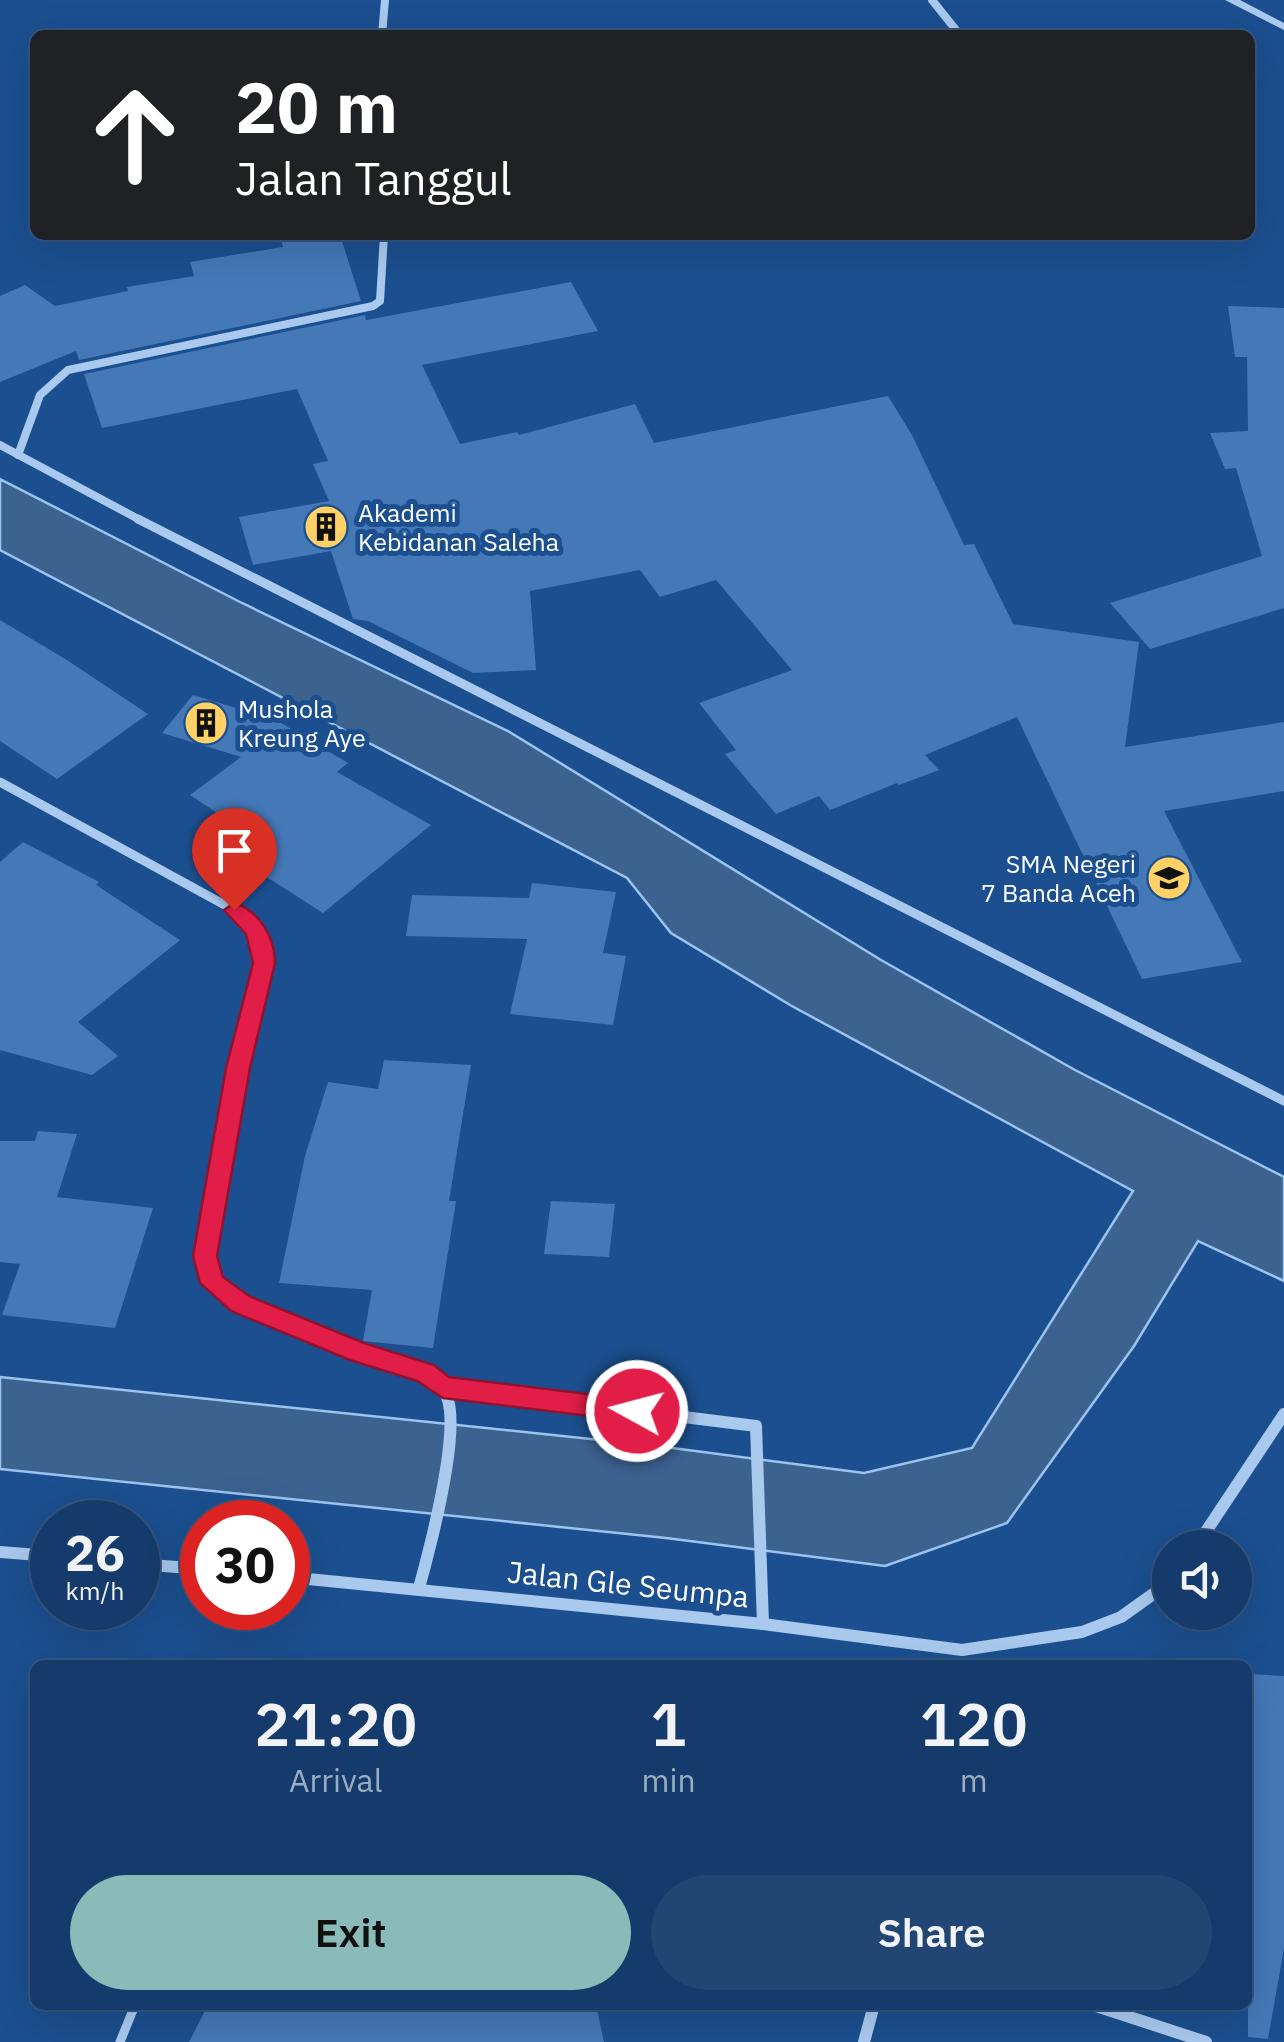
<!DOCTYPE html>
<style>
:root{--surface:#143b6b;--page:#214673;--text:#f1f3f6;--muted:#9dadc1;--line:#33557e;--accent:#8bbbb9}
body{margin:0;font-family:"IBM Plex Sans",sans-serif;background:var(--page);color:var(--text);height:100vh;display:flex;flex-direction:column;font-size:38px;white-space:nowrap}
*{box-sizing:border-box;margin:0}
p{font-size:32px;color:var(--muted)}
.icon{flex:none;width:55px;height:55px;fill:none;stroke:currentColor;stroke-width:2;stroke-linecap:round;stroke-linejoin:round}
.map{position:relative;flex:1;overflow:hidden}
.sheet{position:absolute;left:30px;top:1660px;width:1222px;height:350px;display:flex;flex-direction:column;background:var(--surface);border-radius:15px;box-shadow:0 10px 40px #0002,0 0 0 2px var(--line)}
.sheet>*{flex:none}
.banner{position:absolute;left:30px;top:30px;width:1225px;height:210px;border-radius:15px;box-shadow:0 10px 40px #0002,0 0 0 2px var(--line);background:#202124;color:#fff;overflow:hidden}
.controls{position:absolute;left:1152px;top:1530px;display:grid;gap:20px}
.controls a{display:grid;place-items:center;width:100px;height:100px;border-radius:50%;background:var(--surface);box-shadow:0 10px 40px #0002,0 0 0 2px var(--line);font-size:50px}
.speed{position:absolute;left:30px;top:1500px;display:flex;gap:20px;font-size:50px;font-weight:700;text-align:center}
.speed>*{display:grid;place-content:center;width:130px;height:130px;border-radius:50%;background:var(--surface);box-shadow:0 10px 40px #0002,0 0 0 2px var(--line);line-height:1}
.speed small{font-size:25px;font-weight:400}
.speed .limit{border:15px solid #d22;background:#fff;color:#111}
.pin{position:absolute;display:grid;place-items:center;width:85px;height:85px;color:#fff;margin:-102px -42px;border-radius:50% 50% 50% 0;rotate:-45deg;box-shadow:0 0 10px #0007}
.pin .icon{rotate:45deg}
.me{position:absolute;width:110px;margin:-55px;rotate:277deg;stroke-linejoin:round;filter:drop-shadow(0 0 8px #0008)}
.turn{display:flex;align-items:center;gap:35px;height:210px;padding:0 40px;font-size:45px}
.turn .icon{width:130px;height:130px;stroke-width:2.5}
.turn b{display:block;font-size:70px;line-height:85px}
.eta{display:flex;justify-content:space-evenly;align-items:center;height:170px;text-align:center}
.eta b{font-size:60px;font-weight:600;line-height:70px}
.cta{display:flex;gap:20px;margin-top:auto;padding:20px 40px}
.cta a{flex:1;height:115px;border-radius:60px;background:var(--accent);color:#111;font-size:40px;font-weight:600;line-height:115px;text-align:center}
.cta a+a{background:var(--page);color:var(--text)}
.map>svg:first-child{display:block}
.water{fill:#3c6290;stroke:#9cc4f0;stroke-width:2.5}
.building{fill:#4478b7}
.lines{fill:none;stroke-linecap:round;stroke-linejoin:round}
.service{stroke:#a9c9ee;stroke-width:9}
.minor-far2{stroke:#a9c9ee;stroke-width:8}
.minor-far1{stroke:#a9c9ee;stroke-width:9}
.minor{stroke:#a9c9ee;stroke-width:12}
.tertiary{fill:#a9c9ee;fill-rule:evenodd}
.route{fill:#e11d48;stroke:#92132f;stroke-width:2.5}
.labels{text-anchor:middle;stroke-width:10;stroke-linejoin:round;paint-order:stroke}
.poi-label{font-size:25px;fill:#fff;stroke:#1b4f8f;text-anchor:start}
.near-street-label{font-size:30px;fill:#fff;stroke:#1b4f8f}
</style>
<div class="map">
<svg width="1284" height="2042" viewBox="0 0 1284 2042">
<rect width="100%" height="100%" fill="#1b4f8f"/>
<polygon class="water" points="0,479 242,603 508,731 881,960 1075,1070 1284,1177 1284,1281 1198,1241 1134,1346 1007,1523 885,1566 666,1538 0,1469 0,1377 657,1446 864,1473 972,1448 1133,1191 790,1005 671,933 627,878 0,550"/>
<g class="building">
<polygon points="280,235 340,235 361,301 79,360 76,351 0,382 0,296 25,285 55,306 128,291 127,287 194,276 190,262 283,247"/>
<polygon points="571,282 598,331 422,365 460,444 517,432 519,435 635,404 654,443 888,396 912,435 964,545 974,544 1013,624 1139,642 1125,747 1284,722 1284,791 1164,811 1242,962 1142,979 1017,717 925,755 939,770 899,785 897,783 830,810 819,796 776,814 725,754 736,750 699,703 792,670 716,580 660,597 640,570 530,591 536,670 473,673 368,621 353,619 331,551 253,565 239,517 329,501 313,464 328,461 297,389 102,428 84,374 365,315 366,320"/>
<polygon points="1228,306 1284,308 1284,608 1150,649 1110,603 1262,556 1236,468 1225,469 1210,433 1248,431 1247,357 1235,357"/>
<polygon points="0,620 67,660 148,714 57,779 0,741"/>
<polygon points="193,695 276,720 348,763 337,772 431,825 323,913 248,865 270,848 190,795 241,757 162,733"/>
<polygon points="23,842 99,882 96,885 180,940 78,1022 118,1056 92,1075 0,1050 0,862"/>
<polygon points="532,883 616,892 603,953 626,956 613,1025 510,1014 527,939 406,936 412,895 529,898"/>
<polygon points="384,1060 471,1065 449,1201 456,1201 433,1348 363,1341 372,1290 279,1283 305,1156 328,1082 378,1089"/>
<polygon points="38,1131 77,1134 57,1197 153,1208 115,1328 2,1315 20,1264 0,1262 0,1141 35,1141"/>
<polygon points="551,1201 615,1204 609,1257 544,1254"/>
<polygon points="1248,1674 1284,1676 1284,1948 1268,2039 1248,2037"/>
<polygon points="208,2005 596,2005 604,2042 189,2042"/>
</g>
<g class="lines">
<polyline class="service" points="120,2042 135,2005"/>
<g class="minor-far2">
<polyline points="932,0 960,35"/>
<polyline points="382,35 385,0"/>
<polyline points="0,445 142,521"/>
<polyline points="18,455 40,395 68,370 373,306 380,301 384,235"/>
</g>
<g class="minor-far1">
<polyline points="138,519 1284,1101"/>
<polyline points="0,782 234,910 256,933 264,963 238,1068 217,1188"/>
</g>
<g class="minor">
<path d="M217 1185C213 1211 201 1245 208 1270 221 1320 377 1353 423 1371 435 1378 444 1386 448 1400 459 1438 430 1548 419 1588"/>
<polyline points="443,1387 756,1426 763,1624"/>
<polyline points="1195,1548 1284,1414"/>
<polyline points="0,1552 52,1556"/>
<polyline points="138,1564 202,1569"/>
<polyline points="288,1577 763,1624 962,1650 1082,1632 1121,1617 1170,1582"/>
<polyline points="1093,2005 1206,2042"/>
<polyline points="864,2042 874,2005"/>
</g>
<polygon class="tertiary" points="1225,0 1240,0 1284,23 1284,30"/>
</g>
<path class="route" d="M234 903C260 911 275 938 275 963L250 1068 217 1256 223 1277 249 1296 364 1343 434 1365 449 1377 637 1400 646 1403 650 1411 646 1419 637 1422 443 1398 417 1381 350 1360 231 1311 200 1283 193 1256 226 1068 253 963 246 934 224 910Z"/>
<defs>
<symbol id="building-disc" viewBox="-11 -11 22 22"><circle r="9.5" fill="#ffd166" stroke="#1b4f8f"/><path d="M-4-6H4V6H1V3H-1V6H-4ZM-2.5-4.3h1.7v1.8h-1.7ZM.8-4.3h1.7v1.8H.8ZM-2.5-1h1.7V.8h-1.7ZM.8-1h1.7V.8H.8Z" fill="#111"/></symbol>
<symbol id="school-disc" viewBox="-11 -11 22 22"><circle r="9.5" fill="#ffd166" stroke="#1b4f8f"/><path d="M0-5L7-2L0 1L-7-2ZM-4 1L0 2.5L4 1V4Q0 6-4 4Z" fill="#111"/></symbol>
</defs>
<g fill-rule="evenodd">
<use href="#building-disc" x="301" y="502" width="50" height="50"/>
<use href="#building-disc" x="181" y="698" width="50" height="50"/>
<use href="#school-disc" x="1144" y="853" width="50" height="50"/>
</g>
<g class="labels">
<g class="poi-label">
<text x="358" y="522">Akademi<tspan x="358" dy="29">Kebidanan Saleha</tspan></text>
<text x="238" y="718">Mushola<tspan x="238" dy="29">Kreung Aye</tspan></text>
<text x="1136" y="873" text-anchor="end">SMA Negeri<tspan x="1136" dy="29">7 Banda Aceh</tspan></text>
</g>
<g class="near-street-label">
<text transform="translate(628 1585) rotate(6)" y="10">Jalan Gle Seumpa</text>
</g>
</g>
</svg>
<div class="controls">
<a><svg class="icon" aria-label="sound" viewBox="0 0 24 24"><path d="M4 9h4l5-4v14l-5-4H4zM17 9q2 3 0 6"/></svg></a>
</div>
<div class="speed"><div>26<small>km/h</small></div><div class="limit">30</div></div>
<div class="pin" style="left:234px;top:910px;background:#d93025"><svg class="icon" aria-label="arrive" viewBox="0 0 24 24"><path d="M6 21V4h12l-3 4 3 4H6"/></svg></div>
<svg class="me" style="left:637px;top:1411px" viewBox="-20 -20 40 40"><circle r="17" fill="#e11d48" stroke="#fff" stroke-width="3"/><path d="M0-11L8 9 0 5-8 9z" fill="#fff"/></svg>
<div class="banner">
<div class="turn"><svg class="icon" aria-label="ahead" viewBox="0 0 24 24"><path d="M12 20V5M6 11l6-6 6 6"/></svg><div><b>20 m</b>Jalan Tanggul</div></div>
</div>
<section class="sheet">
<div class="eta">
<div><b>21:20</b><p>Arrival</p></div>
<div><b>1</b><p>min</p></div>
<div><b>120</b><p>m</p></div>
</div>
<div class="cta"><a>Exit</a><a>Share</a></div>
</section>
</div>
